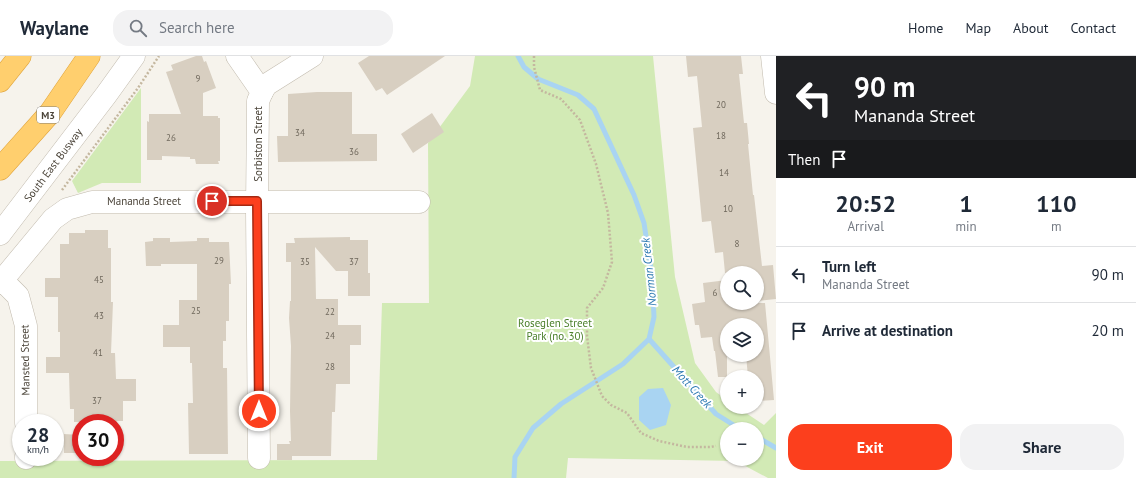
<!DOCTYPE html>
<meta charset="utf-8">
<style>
:root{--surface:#fff;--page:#f2f2f3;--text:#1f2937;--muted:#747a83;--line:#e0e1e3;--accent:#fc3f1d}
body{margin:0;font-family:"PT Sans",sans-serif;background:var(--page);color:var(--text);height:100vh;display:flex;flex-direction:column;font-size:15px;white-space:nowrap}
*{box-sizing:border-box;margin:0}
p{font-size:13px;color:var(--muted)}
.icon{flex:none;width:22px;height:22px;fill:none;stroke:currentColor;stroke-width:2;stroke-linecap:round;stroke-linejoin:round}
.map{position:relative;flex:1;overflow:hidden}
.drawer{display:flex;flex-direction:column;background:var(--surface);width:360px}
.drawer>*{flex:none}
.top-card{background:#202124;color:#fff;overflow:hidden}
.controls{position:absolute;left:720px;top:210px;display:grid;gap:8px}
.controls a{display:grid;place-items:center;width:44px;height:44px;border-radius:50%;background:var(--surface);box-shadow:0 1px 3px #0004;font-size:20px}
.speed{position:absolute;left:12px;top:358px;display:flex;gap:8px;font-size:20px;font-weight:700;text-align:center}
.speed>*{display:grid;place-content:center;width:52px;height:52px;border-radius:50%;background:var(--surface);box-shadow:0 1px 3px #0004;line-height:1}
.speed small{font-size:10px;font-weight:400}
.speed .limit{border:6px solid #d22;background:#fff;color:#111}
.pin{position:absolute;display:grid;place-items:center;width:34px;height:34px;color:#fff;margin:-17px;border:2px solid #fff;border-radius:50%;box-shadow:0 1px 4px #0007}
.me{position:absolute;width:44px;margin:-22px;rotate:0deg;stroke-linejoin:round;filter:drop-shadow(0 0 3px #0008)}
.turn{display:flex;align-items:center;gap:14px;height:84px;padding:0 12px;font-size:18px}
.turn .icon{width:52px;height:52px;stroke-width:2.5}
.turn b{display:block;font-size:28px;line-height:34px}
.then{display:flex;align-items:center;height:38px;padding:0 12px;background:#0003;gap:8px;font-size:15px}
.eta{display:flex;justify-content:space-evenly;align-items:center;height:68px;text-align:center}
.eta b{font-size:24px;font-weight:700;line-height:28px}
.cta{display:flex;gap:8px;margin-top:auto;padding:8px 12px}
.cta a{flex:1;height:46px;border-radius:16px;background:var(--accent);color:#fff;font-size:16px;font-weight:700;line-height:46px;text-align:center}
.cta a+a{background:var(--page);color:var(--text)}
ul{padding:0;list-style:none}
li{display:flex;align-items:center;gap:12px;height:56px;padding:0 12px;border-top:1px solid var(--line)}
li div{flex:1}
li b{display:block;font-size:15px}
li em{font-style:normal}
header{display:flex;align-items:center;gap:24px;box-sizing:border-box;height:56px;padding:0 20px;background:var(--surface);border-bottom:1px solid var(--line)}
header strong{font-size:19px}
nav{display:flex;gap:22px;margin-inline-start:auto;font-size:14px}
.search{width:280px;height:36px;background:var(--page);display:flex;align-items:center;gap:10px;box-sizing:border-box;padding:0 14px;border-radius:16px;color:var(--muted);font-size:15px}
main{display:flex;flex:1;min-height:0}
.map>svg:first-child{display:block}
.green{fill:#d2eab5;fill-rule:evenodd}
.water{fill:#a9d4f2}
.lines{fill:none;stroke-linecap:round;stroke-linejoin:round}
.stream{stroke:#a9d4f2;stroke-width:5}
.building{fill:#d8cfc1}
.minor-casing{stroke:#c2bbae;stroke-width:23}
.highway-casing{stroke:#e0a43c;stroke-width:23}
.path{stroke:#c4b79f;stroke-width:2.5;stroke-dasharray:2 2;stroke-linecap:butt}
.minor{stroke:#fff;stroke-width:22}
.highway{stroke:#ffcf6e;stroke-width:22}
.route-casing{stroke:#a42913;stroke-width:10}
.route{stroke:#fc3f1d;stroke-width:7}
.labels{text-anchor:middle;stroke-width:4;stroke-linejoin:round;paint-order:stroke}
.number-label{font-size:9px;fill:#6e675b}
.shield{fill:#fff;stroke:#817c74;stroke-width:1}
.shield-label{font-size:10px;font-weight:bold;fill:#4b4439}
.street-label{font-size:11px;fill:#4b4439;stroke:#fff}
.park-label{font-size:11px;fill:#4a7f2a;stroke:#fff}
.water-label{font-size:12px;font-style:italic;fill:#2e7ab2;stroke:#fff}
</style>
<header>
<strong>Waylane</strong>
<div class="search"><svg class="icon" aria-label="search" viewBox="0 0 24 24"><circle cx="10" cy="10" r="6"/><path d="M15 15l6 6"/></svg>Search here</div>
<nav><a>Home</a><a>Map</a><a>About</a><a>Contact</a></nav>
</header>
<main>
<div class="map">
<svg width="776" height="422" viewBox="0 0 776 422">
<rect width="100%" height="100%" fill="#f6f3ec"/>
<g class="green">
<path d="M475 0H653L675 221 695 307 716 336 727 344V351H737L764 369 776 357V422H768L736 405 568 402 566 422H0V405L377 404 382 247H429L428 87 470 30ZM727 373H757V403H727Z"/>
<polygon points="141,32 141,127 102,127 78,137 72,125"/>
</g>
<polygon class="water" points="663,332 671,349 666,369 650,374 639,364 639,341 648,333"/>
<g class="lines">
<g class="stream">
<polyline points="649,283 716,358 740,373"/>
<polyline points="757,381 776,392"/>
<polyline points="514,422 515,401 533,372 561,348 623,308 649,283 654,261 652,220 644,167 634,139 594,53 578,39 538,23 524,11 518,0"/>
</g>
</g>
<g class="building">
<polygon points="196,0 202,0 204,6 206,5 216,32 203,37 203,60 218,60 218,62 220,62 220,105 218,105 219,108 196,108 195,103 190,103 190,101 162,100 162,104 147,104 147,65 149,66 149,58 181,58 166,16 173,14 171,9"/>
<polygon points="369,0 445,0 387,39 382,32 376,35 358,7"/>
<polygon points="686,0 741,0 743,18 739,18 744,67 747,67 749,88 748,88 753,139 754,139 762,210 773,209 776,243 757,245 757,217 725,217 723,196 715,197 711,165 702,166 693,72 702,71 697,20 688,21"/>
<polygon points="317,36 352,36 352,78 377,78 377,105 278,106 277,80 288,80 288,38"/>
<polygon points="432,57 444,76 413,97 401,78"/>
<polygon points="85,174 108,174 108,192 111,192 111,246 113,246 111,297 115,297 116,323 136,323 136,345 123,345 123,365 74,366 74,353 70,353 69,317 46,317 46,301 60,301 60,276 58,276 58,241 45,241 45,222 60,222 60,188 69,188 69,177 85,177"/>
<polygon points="350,181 350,184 368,184 368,217 370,217 370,240 348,240 348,215 336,215 315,191 316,243 338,243 338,269 361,269 361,289 350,289 350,328 336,328 335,356 332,356 331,400 292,400 292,404 277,404 277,388 290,388 289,385 291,385 290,355 291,290 289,262 290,245 291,245 291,206 286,206 286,187 295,187 294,182"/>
<polygon points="153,182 170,182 170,186 197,185 197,182 209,182 209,186 229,186 231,228 229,228 229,265 226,265 226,285 223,285 223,312 227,312 228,398 189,398 188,347 193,347 192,307 190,307 190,291 163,291 163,269 179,269 179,244 197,244 197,208 161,208 161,210 146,210 145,186 153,185"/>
<polygon points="727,224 727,247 765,247 774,344 757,345 757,321 748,321 746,299 757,299 757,269 727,269 727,321 718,321 715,295 714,295 712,281 701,282 699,269 695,269 692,248 705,246 703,227"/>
<polygon points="64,378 81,379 81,397 64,397"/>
</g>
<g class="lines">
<defs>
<g id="minor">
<polyline points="237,0 262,36 258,45 257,153 259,402"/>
<polyline points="772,0 776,37"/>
<polyline points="262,36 266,29 312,0"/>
<polyline points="0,178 106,39 134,0"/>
<polyline points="2,224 18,240 26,270 26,367"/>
<polyline points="0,227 53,163 67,153 92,146 419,146"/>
<polyline points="26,402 26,401"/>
</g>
<g id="highway">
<polyline points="0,25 20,0"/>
<polyline points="0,113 50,57 89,0"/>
</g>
</defs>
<use href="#minor" class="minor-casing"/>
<use href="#highway" class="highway-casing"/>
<g class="path">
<polyline points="534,0 534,11 540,34 561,43 580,64 596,108 608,157 612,206 603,232 587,252 587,280 591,312 602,340 611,349 627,357 641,377 659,385 687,391 710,391 716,390"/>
<polyline points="62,134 138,32 159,0"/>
</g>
<use href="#minor" class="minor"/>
<use href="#highway" class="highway"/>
</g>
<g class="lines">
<defs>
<polyline id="route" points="212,145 257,145 259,355"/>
</defs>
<use href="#route" class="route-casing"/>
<use href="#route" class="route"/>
</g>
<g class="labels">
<g class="number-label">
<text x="198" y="26">9</text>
<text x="721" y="52">20</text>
<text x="300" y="80">34</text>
<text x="721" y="83">18</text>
<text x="171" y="85">26</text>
<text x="354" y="99">36</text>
<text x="724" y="120">14</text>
<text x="728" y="156">10</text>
<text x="737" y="191">8</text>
<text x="219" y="208">29</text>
<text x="305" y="209">35</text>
<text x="354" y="209">37</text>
<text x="99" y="227">45</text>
<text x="715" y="240">6</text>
<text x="196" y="258">25</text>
<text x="330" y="259">22</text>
<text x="99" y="263">43</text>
<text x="330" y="283">24</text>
<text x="98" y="300">41</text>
<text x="330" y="314">28</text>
<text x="97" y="348">37</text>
</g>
<rect class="shield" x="37" y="51" width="22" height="16" rx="3"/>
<g class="shield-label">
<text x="48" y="63">M3</text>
</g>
<g class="street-label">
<text transform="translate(258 88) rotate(-90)" y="4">Sorbiston Street</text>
<text transform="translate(53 109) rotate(-53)" y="4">South East Busway</text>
<text x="144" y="149">Mananda Street</text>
<text transform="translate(25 304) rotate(-91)" y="4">Mansted Street</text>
</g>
<g class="park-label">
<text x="555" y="271">Roseglen Street<tspan x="555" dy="13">Park (no. 30)</tspan></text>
</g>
<g class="water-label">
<text transform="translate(649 216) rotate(-96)" y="4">Norman Creek</text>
<text transform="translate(692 331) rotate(48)" y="4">Mott Creek</text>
</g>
</g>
</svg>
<div class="controls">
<a><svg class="icon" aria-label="search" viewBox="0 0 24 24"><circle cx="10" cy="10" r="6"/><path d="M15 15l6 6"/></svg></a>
<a><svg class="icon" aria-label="layers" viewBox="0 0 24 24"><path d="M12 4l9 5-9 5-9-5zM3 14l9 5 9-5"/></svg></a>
<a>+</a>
<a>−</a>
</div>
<div class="speed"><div>28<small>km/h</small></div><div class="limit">30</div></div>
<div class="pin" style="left:212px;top:145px;background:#d93025"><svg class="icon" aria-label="arrive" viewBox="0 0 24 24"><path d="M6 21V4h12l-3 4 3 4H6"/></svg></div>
<svg class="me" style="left:259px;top:355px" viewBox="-20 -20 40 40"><circle r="17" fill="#fc3f1d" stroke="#fff" stroke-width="3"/><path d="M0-11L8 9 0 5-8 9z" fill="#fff"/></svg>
</div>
<section class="drawer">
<div class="top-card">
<div class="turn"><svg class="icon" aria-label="left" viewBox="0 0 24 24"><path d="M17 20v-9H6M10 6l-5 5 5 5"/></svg><div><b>90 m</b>Mananda Street</div></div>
<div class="then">Then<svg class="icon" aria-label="arrive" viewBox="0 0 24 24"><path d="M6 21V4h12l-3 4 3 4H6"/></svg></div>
</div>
<div class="eta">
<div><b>20:52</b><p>Arrival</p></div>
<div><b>1</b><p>min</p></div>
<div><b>110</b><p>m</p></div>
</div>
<ul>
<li><svg class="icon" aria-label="left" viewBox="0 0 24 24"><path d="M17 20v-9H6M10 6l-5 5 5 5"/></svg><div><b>Turn left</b><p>Mananda Street</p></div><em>90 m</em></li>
<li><svg class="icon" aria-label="arrive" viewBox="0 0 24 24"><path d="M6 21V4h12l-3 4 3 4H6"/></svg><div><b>Arrive at destination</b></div><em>20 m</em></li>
</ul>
<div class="cta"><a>Exit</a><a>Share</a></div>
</section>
</main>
